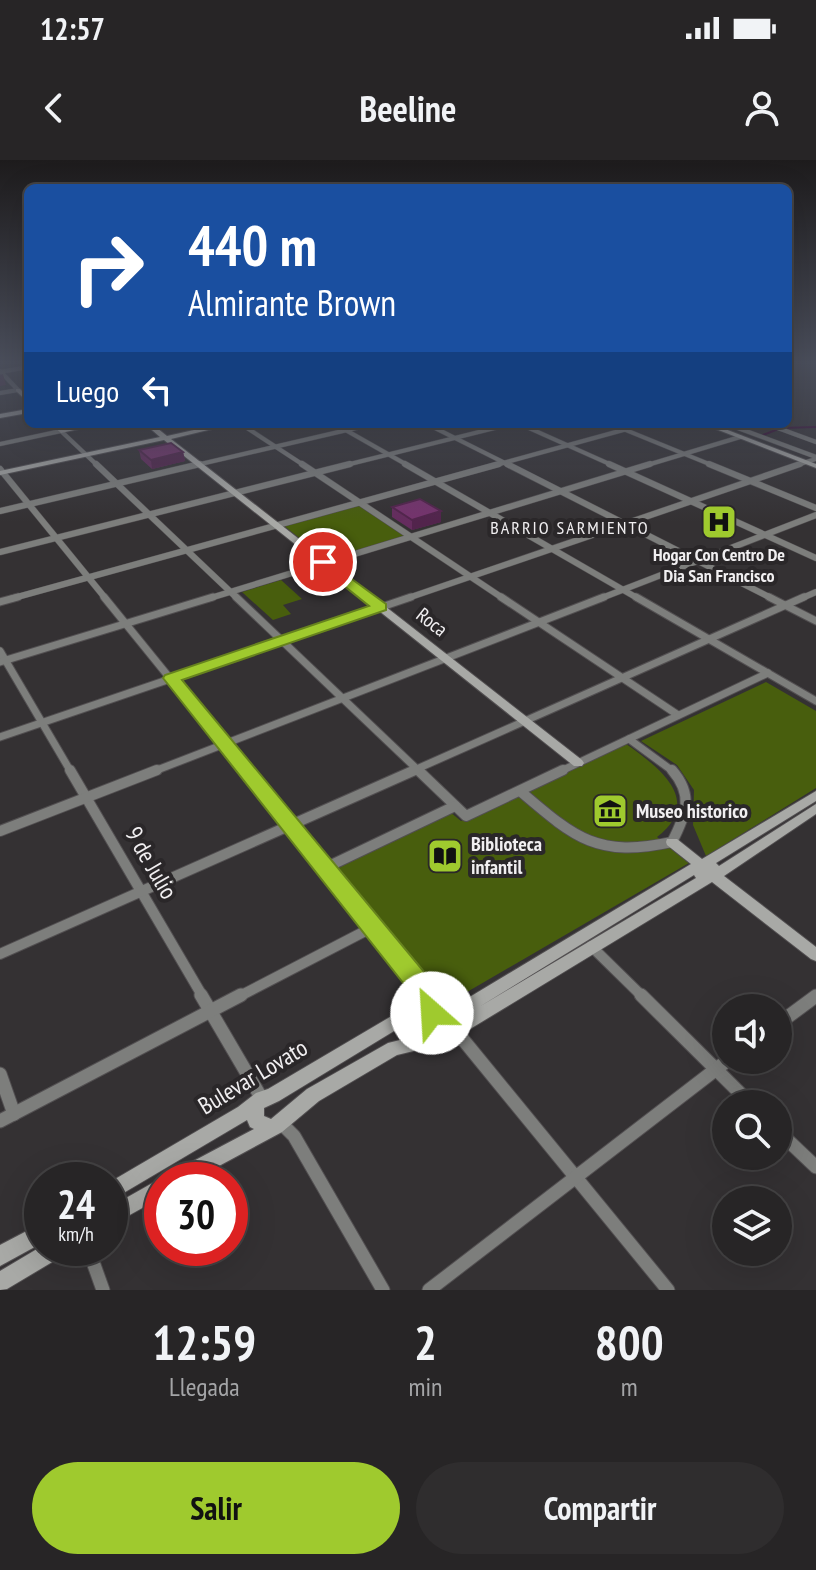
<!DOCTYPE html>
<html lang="es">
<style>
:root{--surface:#272526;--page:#2f2d2e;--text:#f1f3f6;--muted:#a4a5a7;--line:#434243;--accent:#9fca2e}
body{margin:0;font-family:"PT Sans Narrow",sans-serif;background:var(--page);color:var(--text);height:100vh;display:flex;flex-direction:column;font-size:30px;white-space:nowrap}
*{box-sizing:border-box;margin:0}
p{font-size:26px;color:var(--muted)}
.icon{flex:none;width:44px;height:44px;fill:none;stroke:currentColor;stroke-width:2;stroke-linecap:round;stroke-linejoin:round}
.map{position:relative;height:1130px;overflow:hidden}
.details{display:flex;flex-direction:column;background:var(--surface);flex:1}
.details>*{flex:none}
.hud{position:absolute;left:24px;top:24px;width:768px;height:244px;border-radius:12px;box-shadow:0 8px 32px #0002,0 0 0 2px var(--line);background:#1a4fa0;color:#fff;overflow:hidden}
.controls{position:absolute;left:712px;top:834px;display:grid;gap:16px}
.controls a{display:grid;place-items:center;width:80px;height:80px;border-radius:50%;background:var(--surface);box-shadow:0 8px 32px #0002,0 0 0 2px var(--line);font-size:40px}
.speed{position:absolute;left:24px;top:1002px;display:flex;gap:16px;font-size:40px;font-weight:700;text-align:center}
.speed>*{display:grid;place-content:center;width:104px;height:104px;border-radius:50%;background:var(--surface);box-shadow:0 8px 32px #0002,0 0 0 2px var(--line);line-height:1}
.speed small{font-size:20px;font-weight:400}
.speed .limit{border:12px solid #d22;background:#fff;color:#111}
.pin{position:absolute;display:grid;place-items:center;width:68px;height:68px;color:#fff;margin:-34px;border:4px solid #fff;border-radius:50%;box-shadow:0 2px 8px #0007}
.me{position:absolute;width:88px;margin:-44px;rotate:334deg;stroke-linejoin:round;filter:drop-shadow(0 0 6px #0008)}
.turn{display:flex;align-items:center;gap:28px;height:168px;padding:0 32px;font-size:36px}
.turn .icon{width:104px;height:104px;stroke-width:2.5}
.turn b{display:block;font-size:56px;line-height:68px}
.then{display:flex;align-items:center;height:76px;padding:0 32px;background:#0003;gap:16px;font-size:30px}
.eta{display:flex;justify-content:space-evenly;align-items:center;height:136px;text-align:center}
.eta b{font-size:48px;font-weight:600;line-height:56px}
.cta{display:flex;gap:16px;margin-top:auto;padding:16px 32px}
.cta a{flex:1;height:92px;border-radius:48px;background:var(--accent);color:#111;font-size:32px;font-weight:600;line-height:92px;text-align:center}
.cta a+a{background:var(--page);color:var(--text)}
.status{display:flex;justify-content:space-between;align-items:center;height:56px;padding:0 40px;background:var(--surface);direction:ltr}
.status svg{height:22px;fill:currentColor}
header{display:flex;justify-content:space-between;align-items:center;height:104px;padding:0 32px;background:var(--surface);font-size:36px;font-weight:600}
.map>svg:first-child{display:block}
.green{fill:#485e0d}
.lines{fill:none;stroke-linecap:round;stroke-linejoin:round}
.stream{stroke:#390835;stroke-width:2}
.street-far4-casing{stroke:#524f51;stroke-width:5}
.street-far3-casing{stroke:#524f51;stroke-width:7}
.street-far2-casing{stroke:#524f51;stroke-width:9}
.street-far1-casing{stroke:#524f51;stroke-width:12}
.street-casing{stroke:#524f51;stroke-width:15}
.secondary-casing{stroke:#524f51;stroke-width:2}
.street-far4{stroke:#7d7e7c;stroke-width:4}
.street-far3{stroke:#7d7e7c;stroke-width:6}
.street-far2{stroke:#7d7e7c;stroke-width:7}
.street-far1{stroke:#7d7e7c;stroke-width:10}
.street{stroke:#7d7e7c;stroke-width:13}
.secondary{fill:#a8a9a6;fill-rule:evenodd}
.wall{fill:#652c5e}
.shaded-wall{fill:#52244c}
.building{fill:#75336d;stroke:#52244c;stroke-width:2}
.route{fill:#9fca2e;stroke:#67831e;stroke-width:2}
.labels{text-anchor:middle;stroke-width:8;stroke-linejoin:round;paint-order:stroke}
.far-neighbourhood-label{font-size:18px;letter-spacing:2px;fill:#f1eff1;stroke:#2a2729}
.far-poi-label{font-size:18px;font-weight:bold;fill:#f1eff1;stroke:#2a2729}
.street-label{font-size:20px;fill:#f1eff1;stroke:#2a2729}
.poi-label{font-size:20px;font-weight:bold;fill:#f1eff1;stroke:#2a2729;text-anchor:start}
.near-street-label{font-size:24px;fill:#f1eff1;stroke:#2a2729}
</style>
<div class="status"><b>12:57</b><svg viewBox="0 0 49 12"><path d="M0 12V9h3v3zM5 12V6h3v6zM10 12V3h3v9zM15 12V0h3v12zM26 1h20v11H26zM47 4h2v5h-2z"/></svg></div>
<header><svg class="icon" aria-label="back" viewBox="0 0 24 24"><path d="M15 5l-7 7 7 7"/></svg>Beeline<svg class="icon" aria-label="person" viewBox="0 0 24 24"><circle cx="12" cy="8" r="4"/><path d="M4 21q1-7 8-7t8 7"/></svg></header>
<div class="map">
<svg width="816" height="1130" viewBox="0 0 816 1130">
<rect width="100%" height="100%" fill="#343133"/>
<g class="green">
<polygon points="358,345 406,377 328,401 283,365"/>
<polygon points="281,420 302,439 283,445 291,454 273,460 242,432"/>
<polygon points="766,522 816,551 816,628 706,696 693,665 694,630 677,605 641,581"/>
<path d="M626 584C659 607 704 641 657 677L689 703 443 846 331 708 450 652 461 661Z"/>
</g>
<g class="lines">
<polyline class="stream" points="763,275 781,268 816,267"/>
<defs>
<g id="street-far4">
<polyline points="0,211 18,230"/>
<polyline points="0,212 28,207"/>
<polyline points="0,233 18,230"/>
<polyline points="241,264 305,306"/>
<polyline points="335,264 409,306"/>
<polyline points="427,264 511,306"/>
<polyline points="520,264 614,306"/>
<polyline points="611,264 714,306"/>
<polyline points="727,264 816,297"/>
<polyline points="767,264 816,282"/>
<polyline points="0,284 61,271 98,306"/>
<polyline points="192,306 373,264"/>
<polyline points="342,306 511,264"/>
<polyline points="492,306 645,264"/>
<polyline points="644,306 740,277"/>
<polyline points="794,306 816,299"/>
</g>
<g id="street-far3">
<polyline points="96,304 238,439"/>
<polyline points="302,304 504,439"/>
<polyline points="405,304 639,439"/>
<polyline points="507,304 773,439"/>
<polyline points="609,304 816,398"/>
<polyline points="709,304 816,348"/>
<polyline points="0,309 106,439"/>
<polyline points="0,351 200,304"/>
<polyline points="0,392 350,304"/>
<polyline points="10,439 499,304"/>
<polyline points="207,439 650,304"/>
<polyline points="405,439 800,304"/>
<polyline points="599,439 816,355"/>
<polyline points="800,439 816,432"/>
</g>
<g id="street-far2">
<polyline points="104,437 246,612"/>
<polyline points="236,437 420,612"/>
<polyline points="501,437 678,555"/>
<polyline points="636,437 816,541"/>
<polyline points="769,437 816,461"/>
<polyline points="0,442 18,437"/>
<polyline points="0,491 71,612"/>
<polyline points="0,502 213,437"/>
<polyline points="0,577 411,437"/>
<polyline points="629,579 674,612"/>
<polyline points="152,612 604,437"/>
<polyline points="410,612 804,437"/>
<polyline points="559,612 768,513"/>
</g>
<g id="street-far1">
<polyline points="70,610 203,837"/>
<polyline points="245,610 430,837"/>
<polyline points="418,610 466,656 563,610"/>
<path d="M520 631C575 678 597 698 672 682 686 655 694 635 672 610"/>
<polyline points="0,671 157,610"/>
<polyline points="325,708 455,646"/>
<polyline points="591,786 643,837"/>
<polyline points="0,794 415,610"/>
<polyline points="238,837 373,767"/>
</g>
<g id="street">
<polyline points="201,835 262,939"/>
<polyline points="428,835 432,853"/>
<polyline points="641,835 751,944"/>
<polyline points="447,860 668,1130"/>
<polyline points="778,864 816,836"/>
<polyline points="0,914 14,954"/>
<polyline points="0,961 241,835"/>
<polyline points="281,963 294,976 383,1130"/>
<polyline points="778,971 816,1007"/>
<polyline points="88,1088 103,1130"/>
<polyline points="429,1130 728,900"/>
</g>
<g id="secondary">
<polygon points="16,229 20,229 28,237 28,242 16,231"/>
<polygon points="28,249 28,253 0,258 0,254"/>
<polygon points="51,264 58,264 62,269 88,264 101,264 61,273"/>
<polygon points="145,264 152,264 167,276 221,264 233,264 171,279 582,600 584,603 582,606 574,606 164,280 0,315 0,311 160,277"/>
<polygon points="703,264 712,264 816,304 816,308"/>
<path d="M816 631V641L716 703 719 706 816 644V654L724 716 816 787V801L811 799 712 722 447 883 397 895 319 941 282 972 193 1020H162V1037L110 1066V1047L156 1021 162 1018 166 1020 169 1014 254 969 250 967 247 960 110 1041V1022L238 947 256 933 268 929 390 857 463 841 691 704 667 685 666 682 667 679H677L702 699ZM694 715 696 718 479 847ZM471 852 438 872H435L428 867V864L431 861ZM412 865V870L416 876 388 883 307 929 271 959 264 956V948L279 941 399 868Z"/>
<polygon points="42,1063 42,1083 0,1106 0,1085"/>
<polygon points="42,1086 42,1088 67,1088 64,1095 7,1129 0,1130 0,1111"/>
</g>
</defs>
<use href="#street-far4" class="street-far4-casing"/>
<use href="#street-far3" class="street-far3-casing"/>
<use href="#street-far2" class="street-far2-casing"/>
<use href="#street-far1" class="street-far1-casing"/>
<use href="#street" class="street-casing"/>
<use href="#secondary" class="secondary-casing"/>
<use href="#street-far4" class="street-far4"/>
<use href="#street-far3" class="street-far3"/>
<use href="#street-far2" class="street-far2"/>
<use href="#street-far1" class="street-far1"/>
<use href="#street" class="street"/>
<use href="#secondary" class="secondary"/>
</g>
<g class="wall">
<polygon points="139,290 183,292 185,301 152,309 141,299"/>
<polygon points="392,347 441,362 412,370 392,357"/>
</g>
<g class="shaded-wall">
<polygon points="3,214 6,225 0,226 0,215"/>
<polygon points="183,292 185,301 152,309 151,300"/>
<polygon points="441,351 441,362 412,370 412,360"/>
</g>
<g class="building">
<polygon points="171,283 183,292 151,300 139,290"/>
<polygon points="420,339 441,351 412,360 392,347"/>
</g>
<linearGradient id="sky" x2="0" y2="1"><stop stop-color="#1d1b1c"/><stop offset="0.56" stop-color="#4a4e5b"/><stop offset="1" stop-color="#4a4e5b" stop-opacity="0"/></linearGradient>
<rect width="816" height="362" fill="url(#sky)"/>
<polygon class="route" points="323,398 386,444 386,450 182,520 440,831 444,853 441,861 432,864 423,861 418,842 163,518 165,515 369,446 318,405 316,402"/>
<defs>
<symbol id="hospital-square" viewBox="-11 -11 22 22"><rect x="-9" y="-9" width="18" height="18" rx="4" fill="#9fca2e" stroke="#2a2729"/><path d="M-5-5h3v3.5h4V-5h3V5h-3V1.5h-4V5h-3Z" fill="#111"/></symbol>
<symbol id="museum-square" viewBox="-11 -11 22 22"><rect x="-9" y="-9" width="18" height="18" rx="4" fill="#9fca2e" stroke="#2a2729"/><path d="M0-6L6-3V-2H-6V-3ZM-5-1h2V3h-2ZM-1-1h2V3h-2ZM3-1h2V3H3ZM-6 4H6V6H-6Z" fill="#111"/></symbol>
<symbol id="library-square" viewBox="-11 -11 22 22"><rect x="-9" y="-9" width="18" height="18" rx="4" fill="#9fca2e" stroke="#2a2729"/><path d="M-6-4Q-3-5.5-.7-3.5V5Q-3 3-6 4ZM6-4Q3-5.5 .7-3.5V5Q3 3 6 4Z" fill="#111"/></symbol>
</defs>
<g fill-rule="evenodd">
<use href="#hospital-square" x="699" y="342" width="40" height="40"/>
<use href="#museum-square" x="590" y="631" width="40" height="40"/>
<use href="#library-square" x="425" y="676" width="40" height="40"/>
</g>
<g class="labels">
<g class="far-neighbourhood-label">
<text x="570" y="374">BARRIO SARMIENTO</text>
</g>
<g class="far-poi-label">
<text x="719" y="401">Hogar Con Centro De<tspan x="719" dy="21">Dia San Francisco</tspan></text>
</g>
<g class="street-label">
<text transform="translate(432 462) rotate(38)" y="7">Roca</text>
</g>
<g class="poi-label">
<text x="636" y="658">Museo historico</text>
<text x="471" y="691">Biblioteca<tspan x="471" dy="23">infantil</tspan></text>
</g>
<g class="near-street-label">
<text transform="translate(151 703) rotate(60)" y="8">9 de Julio</text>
<text transform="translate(253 917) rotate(-31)" y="8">Bulevar Lovato</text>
</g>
</g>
</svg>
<div class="controls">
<a><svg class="icon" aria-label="sound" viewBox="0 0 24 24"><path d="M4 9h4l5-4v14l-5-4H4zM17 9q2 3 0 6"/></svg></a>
<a><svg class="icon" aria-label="search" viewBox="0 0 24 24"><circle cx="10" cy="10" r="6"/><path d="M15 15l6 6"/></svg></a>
<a><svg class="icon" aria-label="layers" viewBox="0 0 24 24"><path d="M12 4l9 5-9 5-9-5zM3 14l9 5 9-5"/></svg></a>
</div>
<div class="speed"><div>24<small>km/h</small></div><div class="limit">30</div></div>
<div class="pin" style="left:323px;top:402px;background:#d93025"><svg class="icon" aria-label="arrive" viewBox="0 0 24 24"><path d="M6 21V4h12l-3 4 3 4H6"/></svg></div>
<svg class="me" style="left:432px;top:853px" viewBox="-20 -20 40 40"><circle r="19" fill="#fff"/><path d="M0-13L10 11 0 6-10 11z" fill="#9fca2e"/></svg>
<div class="hud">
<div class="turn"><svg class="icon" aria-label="right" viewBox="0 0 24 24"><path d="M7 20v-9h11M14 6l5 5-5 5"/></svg><div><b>440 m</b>Almirante Brown</div></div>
<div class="then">Luego<svg class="icon" aria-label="left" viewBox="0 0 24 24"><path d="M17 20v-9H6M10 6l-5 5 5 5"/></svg></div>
</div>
</div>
<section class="details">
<div class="eta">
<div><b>12:59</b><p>Llegada</p></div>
<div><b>2</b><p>min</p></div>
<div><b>800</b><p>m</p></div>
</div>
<div class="cta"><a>Salir</a><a>Compartir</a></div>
</section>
